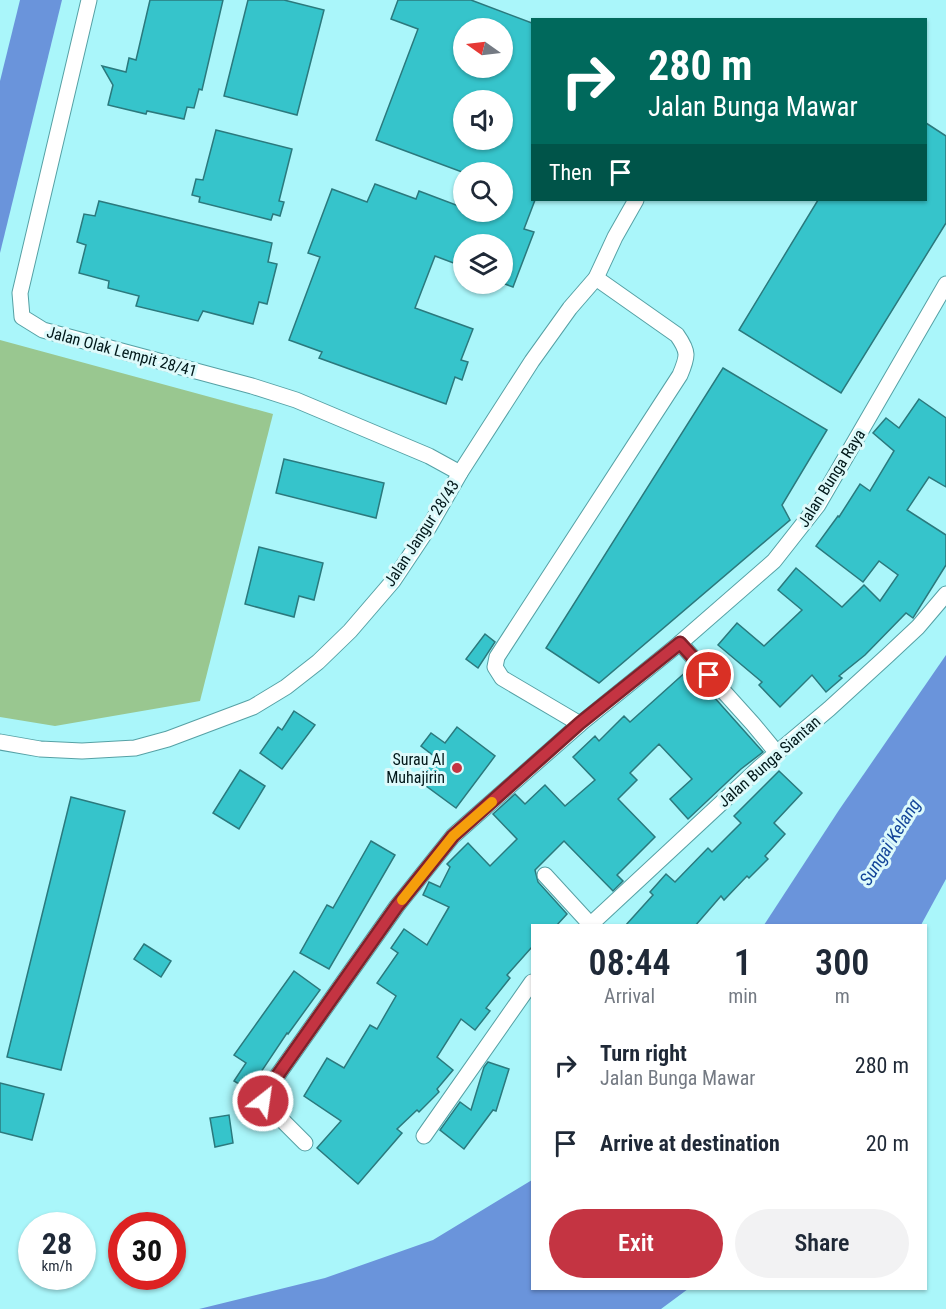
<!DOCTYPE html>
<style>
:root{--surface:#fff;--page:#f2f2f3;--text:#1f2937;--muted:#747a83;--accent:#c43442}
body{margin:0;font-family:"Roboto Condensed",sans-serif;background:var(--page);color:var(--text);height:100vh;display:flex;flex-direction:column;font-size:22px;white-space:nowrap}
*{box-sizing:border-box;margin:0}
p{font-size:20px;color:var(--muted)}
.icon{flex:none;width:33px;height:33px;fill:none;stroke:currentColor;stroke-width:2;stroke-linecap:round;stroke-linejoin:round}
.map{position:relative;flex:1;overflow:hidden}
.panel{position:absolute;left:531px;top:924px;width:396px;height:366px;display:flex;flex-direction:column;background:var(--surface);border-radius:0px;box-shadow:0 2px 4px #0004}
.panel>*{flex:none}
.hud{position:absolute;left:531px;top:18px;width:396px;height:183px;border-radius:0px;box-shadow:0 2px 4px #0004;background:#00695c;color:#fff;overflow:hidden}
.needle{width:39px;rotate:284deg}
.controls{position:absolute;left:453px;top:18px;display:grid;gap:12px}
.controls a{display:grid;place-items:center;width:60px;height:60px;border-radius:50%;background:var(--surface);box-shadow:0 2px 4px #0004;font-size:30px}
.speed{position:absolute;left:18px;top:1212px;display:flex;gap:12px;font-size:30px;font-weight:700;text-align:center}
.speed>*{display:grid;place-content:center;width:78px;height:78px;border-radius:50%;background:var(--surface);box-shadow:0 2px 4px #0004;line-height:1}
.speed small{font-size:15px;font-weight:400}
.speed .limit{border:9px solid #d22;background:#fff;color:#111}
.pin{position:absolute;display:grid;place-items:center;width:51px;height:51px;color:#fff;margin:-26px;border:3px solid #fff;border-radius:50%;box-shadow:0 2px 6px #0007}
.me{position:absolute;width:66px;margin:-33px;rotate:30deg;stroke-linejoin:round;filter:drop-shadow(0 0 4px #0008)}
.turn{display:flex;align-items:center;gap:21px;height:126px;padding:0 18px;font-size:27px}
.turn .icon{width:78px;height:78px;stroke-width:2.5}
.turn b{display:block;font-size:42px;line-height:51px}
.then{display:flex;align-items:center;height:57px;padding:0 18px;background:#0003;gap:12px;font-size:22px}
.eta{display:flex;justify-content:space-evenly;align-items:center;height:102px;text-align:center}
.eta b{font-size:36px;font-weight:600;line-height:42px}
.cta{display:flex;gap:12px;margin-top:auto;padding:12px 18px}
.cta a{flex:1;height:69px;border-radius:36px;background:var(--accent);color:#fff;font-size:24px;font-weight:600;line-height:69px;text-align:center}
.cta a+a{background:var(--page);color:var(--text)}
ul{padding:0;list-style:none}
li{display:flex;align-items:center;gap:18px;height:78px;padding:0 18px}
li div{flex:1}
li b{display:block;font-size:22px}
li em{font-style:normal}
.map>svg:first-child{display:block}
.green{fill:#99c790}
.water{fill:#6a94db}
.building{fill:#36c4cb;stroke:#2b797d;stroke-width:1.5;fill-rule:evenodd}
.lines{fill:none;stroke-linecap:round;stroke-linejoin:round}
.street-casing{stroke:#56a1a5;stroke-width:17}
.street{stroke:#fff;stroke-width:15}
.route-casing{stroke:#7f222b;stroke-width:15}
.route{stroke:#c43442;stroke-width:10}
.slow{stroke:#f59e0b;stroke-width:10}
.poi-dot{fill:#c43442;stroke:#ddfafb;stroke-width:2}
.labels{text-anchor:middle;stroke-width:6;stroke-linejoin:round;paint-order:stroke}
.street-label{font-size:16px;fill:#011719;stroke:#ddfafb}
.poi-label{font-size:16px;fill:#011719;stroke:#ddfafb;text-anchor:end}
.water-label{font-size:18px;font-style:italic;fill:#144699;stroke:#ddfafb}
</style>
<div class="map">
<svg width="946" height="1309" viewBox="0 0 946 1309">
<rect width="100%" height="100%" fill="#aaf6fa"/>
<polygon class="green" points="0,340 273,414 200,701 55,726 0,717"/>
<g class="water">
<polygon points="20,0 62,0 0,253 0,81"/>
<polygon points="946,655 946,879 921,925 764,925 839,810"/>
<polygon points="532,1180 532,1288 688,1289 661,1309 199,1309 325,1278 433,1240"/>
</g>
<g class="building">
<polygon points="150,0 223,0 202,90 199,89 194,108 187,107 184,119 147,111 146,114 108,105 113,85 102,66 126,72 129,58 136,60"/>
<polygon points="248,0 284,0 324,10 297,115 224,96"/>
<path d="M398 0H471L532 23V200H535L524 229 534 232 513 287 502 283V244H464V267L435 256 415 308 473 329 461 360 468 362 462 380 455 377 446 404 319 358 322 352 289 340 320 257 308 253 332 189 367 202 375 184 416 199 419 191 464 208V212H502V172H462L376 140 418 29 391 19ZM464 28H502V68H464ZM464 100H502V140H464Z"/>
<polygon points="926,123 946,136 946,223 841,393 739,330 818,200 926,200"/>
<polygon points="216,130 292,149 279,201 284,202 280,216 273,214 271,220 199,202 200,197 192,195 196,179 203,180"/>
<polygon points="99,201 272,243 268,262 277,264 267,304 259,302 253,324 203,311 198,321 136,306 139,296 108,288 109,281 79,273 86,245 77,242 84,214 95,216"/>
<polygon points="723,368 827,430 782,505 790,520 599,683 546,648"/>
<polygon points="919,399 946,418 946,487 929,477 907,510 946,535 946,565 913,618 906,613 865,655 839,676 842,678 826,692 812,675 780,707 759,685 762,682 718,645 737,623 764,646 802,610 778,590 796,568 842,607 864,585 880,601 898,575 879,561 863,582 816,546 838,516 839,517 860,484 870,491 894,451 873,433 886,418 899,428"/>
<polygon points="284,459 384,483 376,518 276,493"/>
<polygon points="259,547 323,563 314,600 299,596 294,617 245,604"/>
<polygon points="485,634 495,642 478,668 466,659"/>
<polygon points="689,669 763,752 741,769 688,819 670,799 692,779 659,744 630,773 637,780 618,799 655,837 617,875 623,881 613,891 564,841 535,870 538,882 567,914 556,926 532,926 532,947 507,975 510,978 486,1008 490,1011 475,1030 461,1019 437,1057 453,1070 437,1089 439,1092 419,1112 417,1110 397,1129 402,1133 358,1184 317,1148 341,1121 304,1096 327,1058 344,1068 370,1025 377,1029 396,996 377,983 398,953 391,948 404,929 427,945 449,907 423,895 429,882 440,887 450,867 447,864 468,843 490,866 517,839 493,814 515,794 525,804 545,785 565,806 595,780 573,757 595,736 599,741 624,716 630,722"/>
<polygon points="294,711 315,725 282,769 260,753 278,727 282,730"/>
<polygon points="457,727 495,756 456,808 418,780 435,757 421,746 431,733 445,743"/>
<polygon points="240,770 265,786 239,829 213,813"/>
<polygon points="779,771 802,793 774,823 785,834 765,856 768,859 749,878 747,876 724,900 721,896 695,926 625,926 653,895 650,892 666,874 675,882 708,848 712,852 741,823 734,816"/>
<polygon points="71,797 125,811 61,1070 7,1057"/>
<polygon points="371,841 395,855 329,969 300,953 327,905 333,908"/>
<polygon points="144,944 171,961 161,977 134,959"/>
<polygon points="294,971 320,990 288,1034 287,1033 249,1090 234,1081 246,1063 234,1055"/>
<polygon points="488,1062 509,1069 496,1111 493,1110 464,1149 440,1130 460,1102 471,1110 484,1067"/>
<polygon points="0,1083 44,1094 32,1140 0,1132"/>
<polygon points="229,1115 233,1143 215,1147 210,1118"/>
</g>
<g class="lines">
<defs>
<g id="street">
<polyline points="89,0 20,293 22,317 43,330 252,386 296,400 429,456 460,473"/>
<polyline points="680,643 753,724 777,753"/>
<path d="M580 724 502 678 495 667 497 657 680 375C688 356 689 352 677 335L596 278"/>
<polyline points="0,742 40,749 82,751 135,748 168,739 253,707 286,687 318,662 350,631 393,581 429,527 460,473 532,361 570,308 596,278 615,237 636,200"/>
<polyline points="545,875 590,924"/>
<polyline points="589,926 760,767 829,709 887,656 918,627 946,594"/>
<polyline points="424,1136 532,982"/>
<polyline points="305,1143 263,1101 263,1096 397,906 453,836 580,724 680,643 774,561 818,505 946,284"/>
</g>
</defs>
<use href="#street" class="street-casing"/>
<use href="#street" class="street"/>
</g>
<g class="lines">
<defs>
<polyline id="route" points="263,1101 263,1096 397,906 453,836 580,723 680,643 709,675"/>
</defs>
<use href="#route" class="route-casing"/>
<use href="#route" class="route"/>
<polyline class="slow" points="402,900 453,836 492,802"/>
</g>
<circle class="poi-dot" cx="457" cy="768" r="6"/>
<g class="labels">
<g class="street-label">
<text transform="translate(122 351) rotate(15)" y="6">Jalan Olak Lempit 28/41</text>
<text transform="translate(831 478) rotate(-58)" y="6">Jalan Bunga Raya</text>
<text transform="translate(421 533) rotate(-57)" y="6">Jalan Jangur 28/43</text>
<text transform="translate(769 761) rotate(-41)" y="6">Jalan Bunga Siantan</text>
</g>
<g class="poi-label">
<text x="445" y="765">Surau Al<tspan x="445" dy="18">Muhajirin</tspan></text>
</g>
<g class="water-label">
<text transform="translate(890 842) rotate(-58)" y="6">Sungai Kelang</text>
</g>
</g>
</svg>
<div class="controls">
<a><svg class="needle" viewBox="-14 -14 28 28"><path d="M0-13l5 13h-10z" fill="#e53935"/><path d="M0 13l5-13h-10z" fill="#747a83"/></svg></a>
<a><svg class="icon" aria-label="sound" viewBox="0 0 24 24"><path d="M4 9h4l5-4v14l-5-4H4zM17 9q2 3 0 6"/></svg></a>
<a><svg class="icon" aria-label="search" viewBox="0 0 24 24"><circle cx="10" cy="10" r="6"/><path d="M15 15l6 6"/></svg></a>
<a><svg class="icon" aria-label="layers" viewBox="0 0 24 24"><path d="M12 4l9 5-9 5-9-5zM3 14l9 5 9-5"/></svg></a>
</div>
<div class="speed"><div>28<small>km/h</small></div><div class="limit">30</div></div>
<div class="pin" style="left:709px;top:675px;background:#d93025"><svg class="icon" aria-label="arrive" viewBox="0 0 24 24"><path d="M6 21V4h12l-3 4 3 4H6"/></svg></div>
<svg class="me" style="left:263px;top:1101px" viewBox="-20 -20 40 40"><circle r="17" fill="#c43442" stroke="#fff" stroke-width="3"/><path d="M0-11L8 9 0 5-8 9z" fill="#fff"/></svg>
<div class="hud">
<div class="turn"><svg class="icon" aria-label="right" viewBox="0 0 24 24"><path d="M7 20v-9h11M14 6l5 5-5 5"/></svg><div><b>280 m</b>Jalan Bunga Mawar</div></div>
<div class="then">Then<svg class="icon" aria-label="arrive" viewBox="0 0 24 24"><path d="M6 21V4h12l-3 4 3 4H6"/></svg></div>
</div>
<section class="panel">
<div class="eta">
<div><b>08:44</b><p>Arrival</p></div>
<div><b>1</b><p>min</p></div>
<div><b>300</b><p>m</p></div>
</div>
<ul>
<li><svg class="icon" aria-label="right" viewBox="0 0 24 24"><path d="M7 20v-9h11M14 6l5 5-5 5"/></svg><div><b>Turn right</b><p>Jalan Bunga Mawar</p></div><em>280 m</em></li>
<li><svg class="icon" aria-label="arrive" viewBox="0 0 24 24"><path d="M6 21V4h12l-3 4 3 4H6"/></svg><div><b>Arrive at destination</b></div><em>20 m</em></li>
</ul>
<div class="cta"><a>Exit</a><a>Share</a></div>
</section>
</div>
